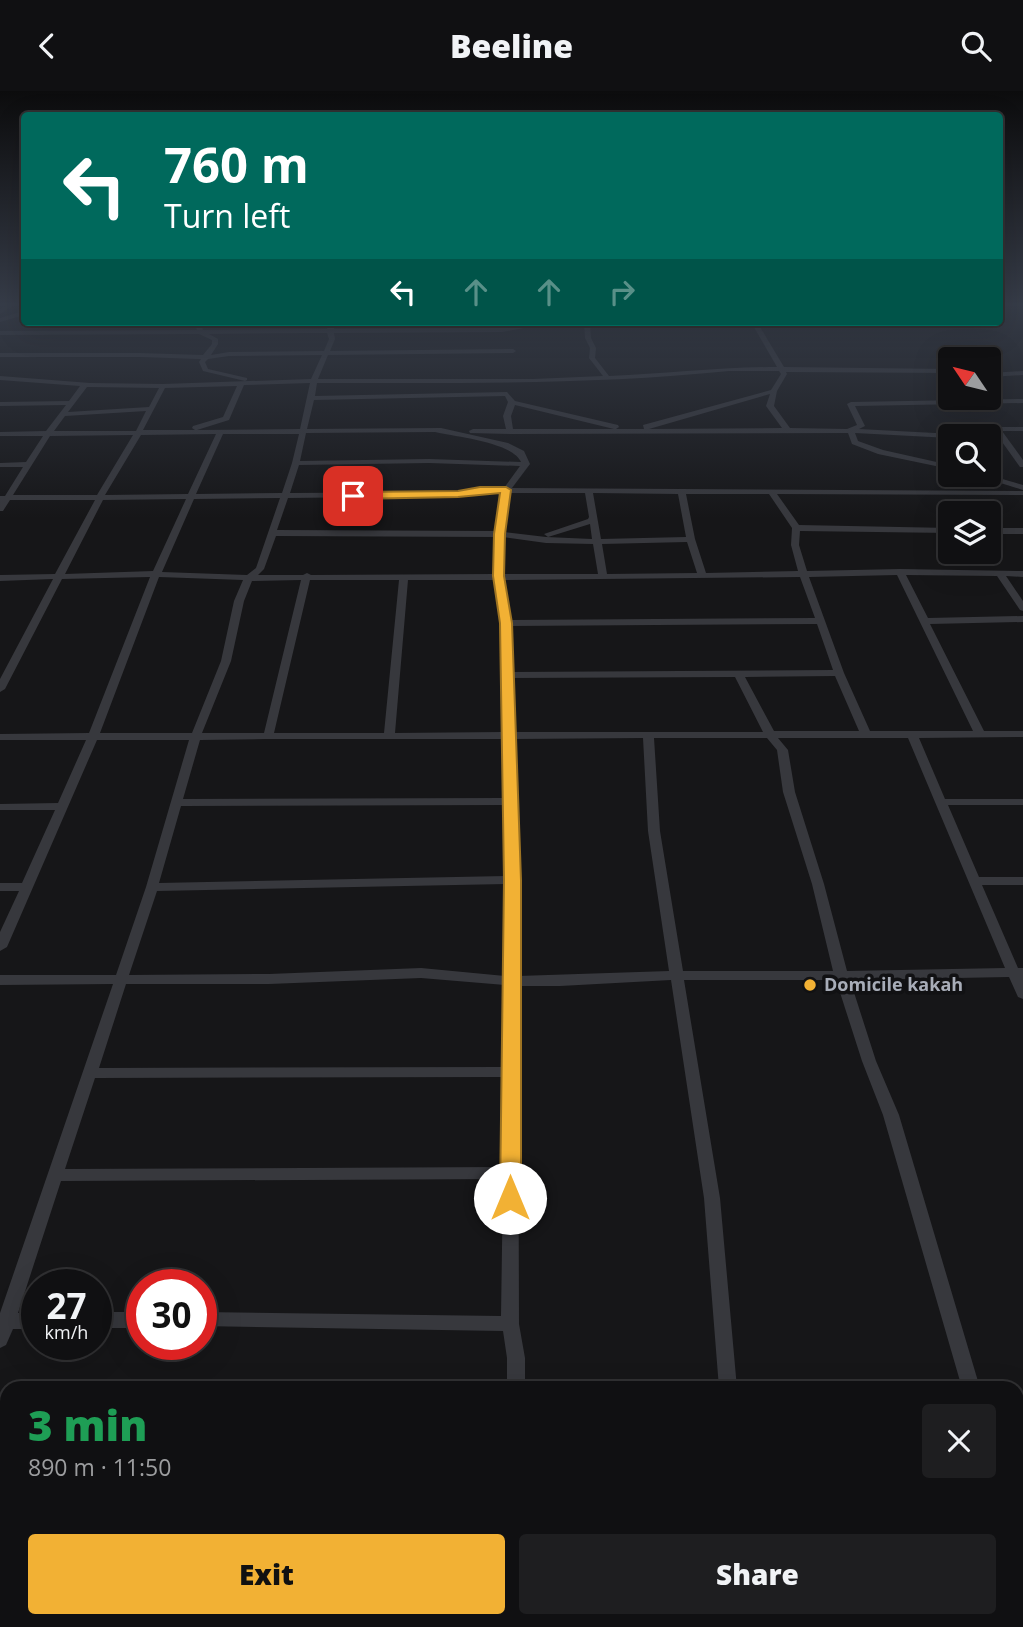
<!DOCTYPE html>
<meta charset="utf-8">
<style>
:root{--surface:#101012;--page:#1e1e20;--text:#f1f3f6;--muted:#9c9d9f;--line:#303032;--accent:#f2b134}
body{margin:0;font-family:"Open Sans",sans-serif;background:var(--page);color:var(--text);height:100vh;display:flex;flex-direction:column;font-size:26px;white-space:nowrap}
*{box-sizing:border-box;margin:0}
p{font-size:23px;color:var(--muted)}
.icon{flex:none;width:38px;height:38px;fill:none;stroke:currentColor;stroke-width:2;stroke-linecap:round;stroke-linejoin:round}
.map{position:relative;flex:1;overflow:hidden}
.panel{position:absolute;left:0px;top:1290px;width:1024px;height:247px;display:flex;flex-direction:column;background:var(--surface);border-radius:21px 21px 0 0;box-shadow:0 7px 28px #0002,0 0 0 2px var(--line)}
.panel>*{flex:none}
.top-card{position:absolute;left:21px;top:21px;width:982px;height:214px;border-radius:7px;box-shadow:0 7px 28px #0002,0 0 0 2px var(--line);background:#00695c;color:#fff;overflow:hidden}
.needle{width:46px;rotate:305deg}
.controls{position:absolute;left:938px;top:256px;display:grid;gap:14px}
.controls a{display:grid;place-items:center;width:63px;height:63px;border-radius:7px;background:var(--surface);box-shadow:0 7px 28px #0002,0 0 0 2px var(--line);font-size:35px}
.speed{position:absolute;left:21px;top:1178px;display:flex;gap:14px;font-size:35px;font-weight:700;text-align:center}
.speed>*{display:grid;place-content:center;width:91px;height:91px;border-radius:50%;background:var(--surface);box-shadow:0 7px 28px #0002,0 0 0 2px var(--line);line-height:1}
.speed small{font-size:18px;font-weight:400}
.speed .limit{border:10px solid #d22;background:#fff;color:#111}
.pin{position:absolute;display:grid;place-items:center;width:60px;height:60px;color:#fff;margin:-30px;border-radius:14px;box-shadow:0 4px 10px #0006}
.me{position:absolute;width:77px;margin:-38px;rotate:0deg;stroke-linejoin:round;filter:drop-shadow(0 0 5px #0008)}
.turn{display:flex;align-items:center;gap:24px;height:147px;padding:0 28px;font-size:32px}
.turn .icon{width:91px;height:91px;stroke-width:2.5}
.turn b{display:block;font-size:49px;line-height:60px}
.lanes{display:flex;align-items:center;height:66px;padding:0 28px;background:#0003;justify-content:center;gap:35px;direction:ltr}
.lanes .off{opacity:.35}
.round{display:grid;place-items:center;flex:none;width:74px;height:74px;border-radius:7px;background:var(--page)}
.head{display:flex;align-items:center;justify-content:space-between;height:119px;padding:0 28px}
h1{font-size:42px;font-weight:800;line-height:52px;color:#1e9e55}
.cta{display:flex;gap:14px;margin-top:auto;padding:14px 28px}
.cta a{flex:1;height:80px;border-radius:7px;background:var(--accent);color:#111;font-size:28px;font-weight:800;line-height:80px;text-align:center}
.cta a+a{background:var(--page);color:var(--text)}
header{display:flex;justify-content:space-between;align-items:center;height:91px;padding:0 28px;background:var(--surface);font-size:32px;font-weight:800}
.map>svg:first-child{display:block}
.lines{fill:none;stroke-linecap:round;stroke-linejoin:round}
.minor{fill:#37383d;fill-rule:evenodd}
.route{fill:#f2b134;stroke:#9d7322;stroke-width:2}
.poi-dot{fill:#f2b134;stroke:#111113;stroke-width:2.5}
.labels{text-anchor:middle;stroke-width:7;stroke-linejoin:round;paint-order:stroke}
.poi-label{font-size:18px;font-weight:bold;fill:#a8adb8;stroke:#111113;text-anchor:start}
</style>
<header><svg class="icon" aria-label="back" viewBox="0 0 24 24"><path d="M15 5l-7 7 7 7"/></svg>Beeline<svg class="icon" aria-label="search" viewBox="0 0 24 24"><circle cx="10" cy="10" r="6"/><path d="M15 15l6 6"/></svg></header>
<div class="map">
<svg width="1023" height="1536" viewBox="0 0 1023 1536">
<rect width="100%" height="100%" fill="#161618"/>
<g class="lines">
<g class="minor">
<polygon points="9,212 16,212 0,223 0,218"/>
<polygon points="24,220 24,224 0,231 0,227"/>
<path d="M194 231H200L203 239 327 238 330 231H336L334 238 502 237 531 231 524 237 502 241 334 242 335 248 330 260 513 258 516 260 513 262 328 264 318 288H533L603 285 589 267 590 257 585 247 584 231H590L591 247 596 257 595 267 609 285C665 283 721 276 777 276L751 231H757L784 276 950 278V282L786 281 787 283 777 300 774 315 790 337 847 338 857 334 847 313 851 311 1023 308V312L855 315 865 335 859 338 954 343 997 336H1023V340H1002L1023 369V376H1020L995 341 970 345H950V347L855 342 858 350 883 359 950 374V378L878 363 852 353 848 342 510 343 470 342 469 340 473 338H506L503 325 508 311 505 305 314 309 307 338 441 337 508 352 524 360 530 373 512 397 1023 400V404L777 403 799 434 950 437V442L800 440 799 454 807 480 900 478 1023 480V486L1006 485 1023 510V520L1020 519 997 485 906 484 928 527 1023 525V531L930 533 984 640H1023V646L919 647 945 708H1023V714H948L979 786H1023V794H982L1018 877H1023V908L1018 906 1009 886 850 889 876 970 899 1024 980 1297H962L883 1024 862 970 836 889H684L720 1107 737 1297H719L704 1107 671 889 560 895H518L519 1233 525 1267V1297H507V1267L503 1240 201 1235V1221L501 1225 503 1088 61 1090 18 1222H37V1238H13L6 1254 0 1257V1222L113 893 0 894V884H116L146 796 189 649H97L7 856 0 860V841L19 800H0V792H22L55 719H0V713L58 712 86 649H0V643L89 642 150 486 62 488 5 598 0 601V588L53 488 0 490V484L55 483 95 409H10L3 420H0V405H5L23 376H0V372L26 371 43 345H0V341L46 340 66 314 0 315V311L69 310 80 295 0 289V285L90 292 163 293 311 288 322 264 229 265 208 268 205 271 208 278 247 287V289L245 290 203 280 199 271 201 268 139 266H0V262H139L203 264 212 253V249L199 243 0 244V240L197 239ZM327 242 329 248 324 260 229 261 211 264 218 253V248L209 243ZM729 280H779L781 283 771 299 643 334 644 338H616L619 336 618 334 515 310 507 301 315 305 317 292C455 292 592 294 729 280ZM310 292 300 338 197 339 229 329 244 294ZM237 295 223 326 193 335 192 337 195 339H143L165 297ZM87 296H90L159 297 149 316 68 321ZM770 303 766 315 782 337 649 338ZM515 314 614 338H513L511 325ZM146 320 136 340H54L65 325ZM435 341C456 346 512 351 521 371L429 368 300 370 306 342ZM216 343 188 403 105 404 141 344ZM223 343H299L292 372 282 402 196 403ZM133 344 97 404H13L50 345ZM429 372 520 375 504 397H480L458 401 290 402 299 374ZM480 401 502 402 495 440 277 439 288 407 458 405ZM510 402H585L589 426 588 428 544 443 548 446 590 433 592 448 546 446 504 441ZM593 402 678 403 686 446 601 448ZM686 403H769L792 437 791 454 798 480 706 482 695 448ZM280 407 256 477 247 484 162 481 194 408ZM186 408 153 480 65 483 103 409ZM276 445 495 446 494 483 311 484 307 482 303 484H258L264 478ZM503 446 546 452 593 453 598 483H503ZM687 451 697 482 607 483 602 453ZM897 484 973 640H870L844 582 809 486ZM159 486 243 489 234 510 221 570 192 642H100ZM800 486 815 527 510 529 503 489ZM301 489 264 642H202L231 570 244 510 252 490ZM310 489H399L384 642H274ZM408 489H494L501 532 503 641 395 642ZM817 533 833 579 512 581 511 535ZM835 585 859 640H774L745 586ZM735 586 763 641H514L512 587ZM643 647 648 740 669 880 518 885V789L514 648ZM654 647H767L777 659 783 701 812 793 833 880H683L660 740ZM778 647H908L1005 877 847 880 824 793 795 701 788 659ZM265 648H503L504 707 183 708 200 649ZM504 714 506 785 159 792 181 715ZM506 793 505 885 421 877 269 883 129 884 157 800ZM421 887 505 894 504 976 99 977 126 893H269ZM504 986 503 1076 65 1078 95 987Z"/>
<polygon points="1023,280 1023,284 989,286 989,282"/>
<polygon points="972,383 985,383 1023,394 1023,399"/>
<rect x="989" y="437" width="34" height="6"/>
<rect x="96" y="1221" width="46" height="16"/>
<rect x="1017" y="1410" width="6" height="18"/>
<rect x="0" y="1419" width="7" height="20"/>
<polygon points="55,1530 75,1530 74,1536 54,1536"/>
<rect x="282" y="1530" width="20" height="6"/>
<polygon points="511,1530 531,1530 532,1536 512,1536"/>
</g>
</g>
<linearGradient id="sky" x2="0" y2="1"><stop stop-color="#0c0c0d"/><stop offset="0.5" stop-color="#363c48"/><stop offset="1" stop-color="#363c48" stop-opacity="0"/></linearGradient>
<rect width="1023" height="427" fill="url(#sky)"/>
<polygon class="route" points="480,396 506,396 511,399 505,443 504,485 512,532 521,789 521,1107 518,1113 510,1115 503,1113 500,1107 504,789 500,532 493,485 494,443 500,402 458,406 353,408 348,405 353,401 458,400"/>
<circle class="poi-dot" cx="810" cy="894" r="7"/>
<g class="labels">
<g class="poi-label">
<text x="824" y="900">Domicile kakah</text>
</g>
</g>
</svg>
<div class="controls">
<a><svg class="needle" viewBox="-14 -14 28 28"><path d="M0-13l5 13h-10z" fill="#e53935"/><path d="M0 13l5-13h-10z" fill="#9c9d9f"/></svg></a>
<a><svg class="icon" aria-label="search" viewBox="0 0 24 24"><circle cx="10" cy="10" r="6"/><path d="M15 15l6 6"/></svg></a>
<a><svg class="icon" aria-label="layers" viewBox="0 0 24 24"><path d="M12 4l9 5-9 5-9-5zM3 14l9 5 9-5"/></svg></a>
</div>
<div class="speed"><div>27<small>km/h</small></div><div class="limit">30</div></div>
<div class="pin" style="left:353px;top:405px;background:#d93025"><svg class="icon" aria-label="arrive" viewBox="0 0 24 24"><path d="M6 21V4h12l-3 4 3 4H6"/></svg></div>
<svg class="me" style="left:510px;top:1107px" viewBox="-20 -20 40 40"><circle r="19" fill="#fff"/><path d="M0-13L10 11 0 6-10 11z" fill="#f2b134"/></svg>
<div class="top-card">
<div class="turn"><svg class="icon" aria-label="left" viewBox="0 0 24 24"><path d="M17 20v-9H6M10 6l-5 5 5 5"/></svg><div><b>760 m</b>Turn left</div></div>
<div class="lanes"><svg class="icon" aria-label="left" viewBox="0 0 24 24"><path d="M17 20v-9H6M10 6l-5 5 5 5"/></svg><svg class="icon off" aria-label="ahead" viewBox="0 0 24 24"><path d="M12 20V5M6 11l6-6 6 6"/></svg><svg class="icon off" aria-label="ahead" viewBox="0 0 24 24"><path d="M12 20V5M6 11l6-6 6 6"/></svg><svg class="icon off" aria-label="right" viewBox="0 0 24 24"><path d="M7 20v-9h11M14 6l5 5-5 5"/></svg></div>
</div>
<section class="panel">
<div class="head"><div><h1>3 min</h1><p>890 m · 11:50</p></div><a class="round"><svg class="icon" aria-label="close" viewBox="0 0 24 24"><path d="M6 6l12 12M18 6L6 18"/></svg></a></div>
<div class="cta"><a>Exit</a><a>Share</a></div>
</section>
</div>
